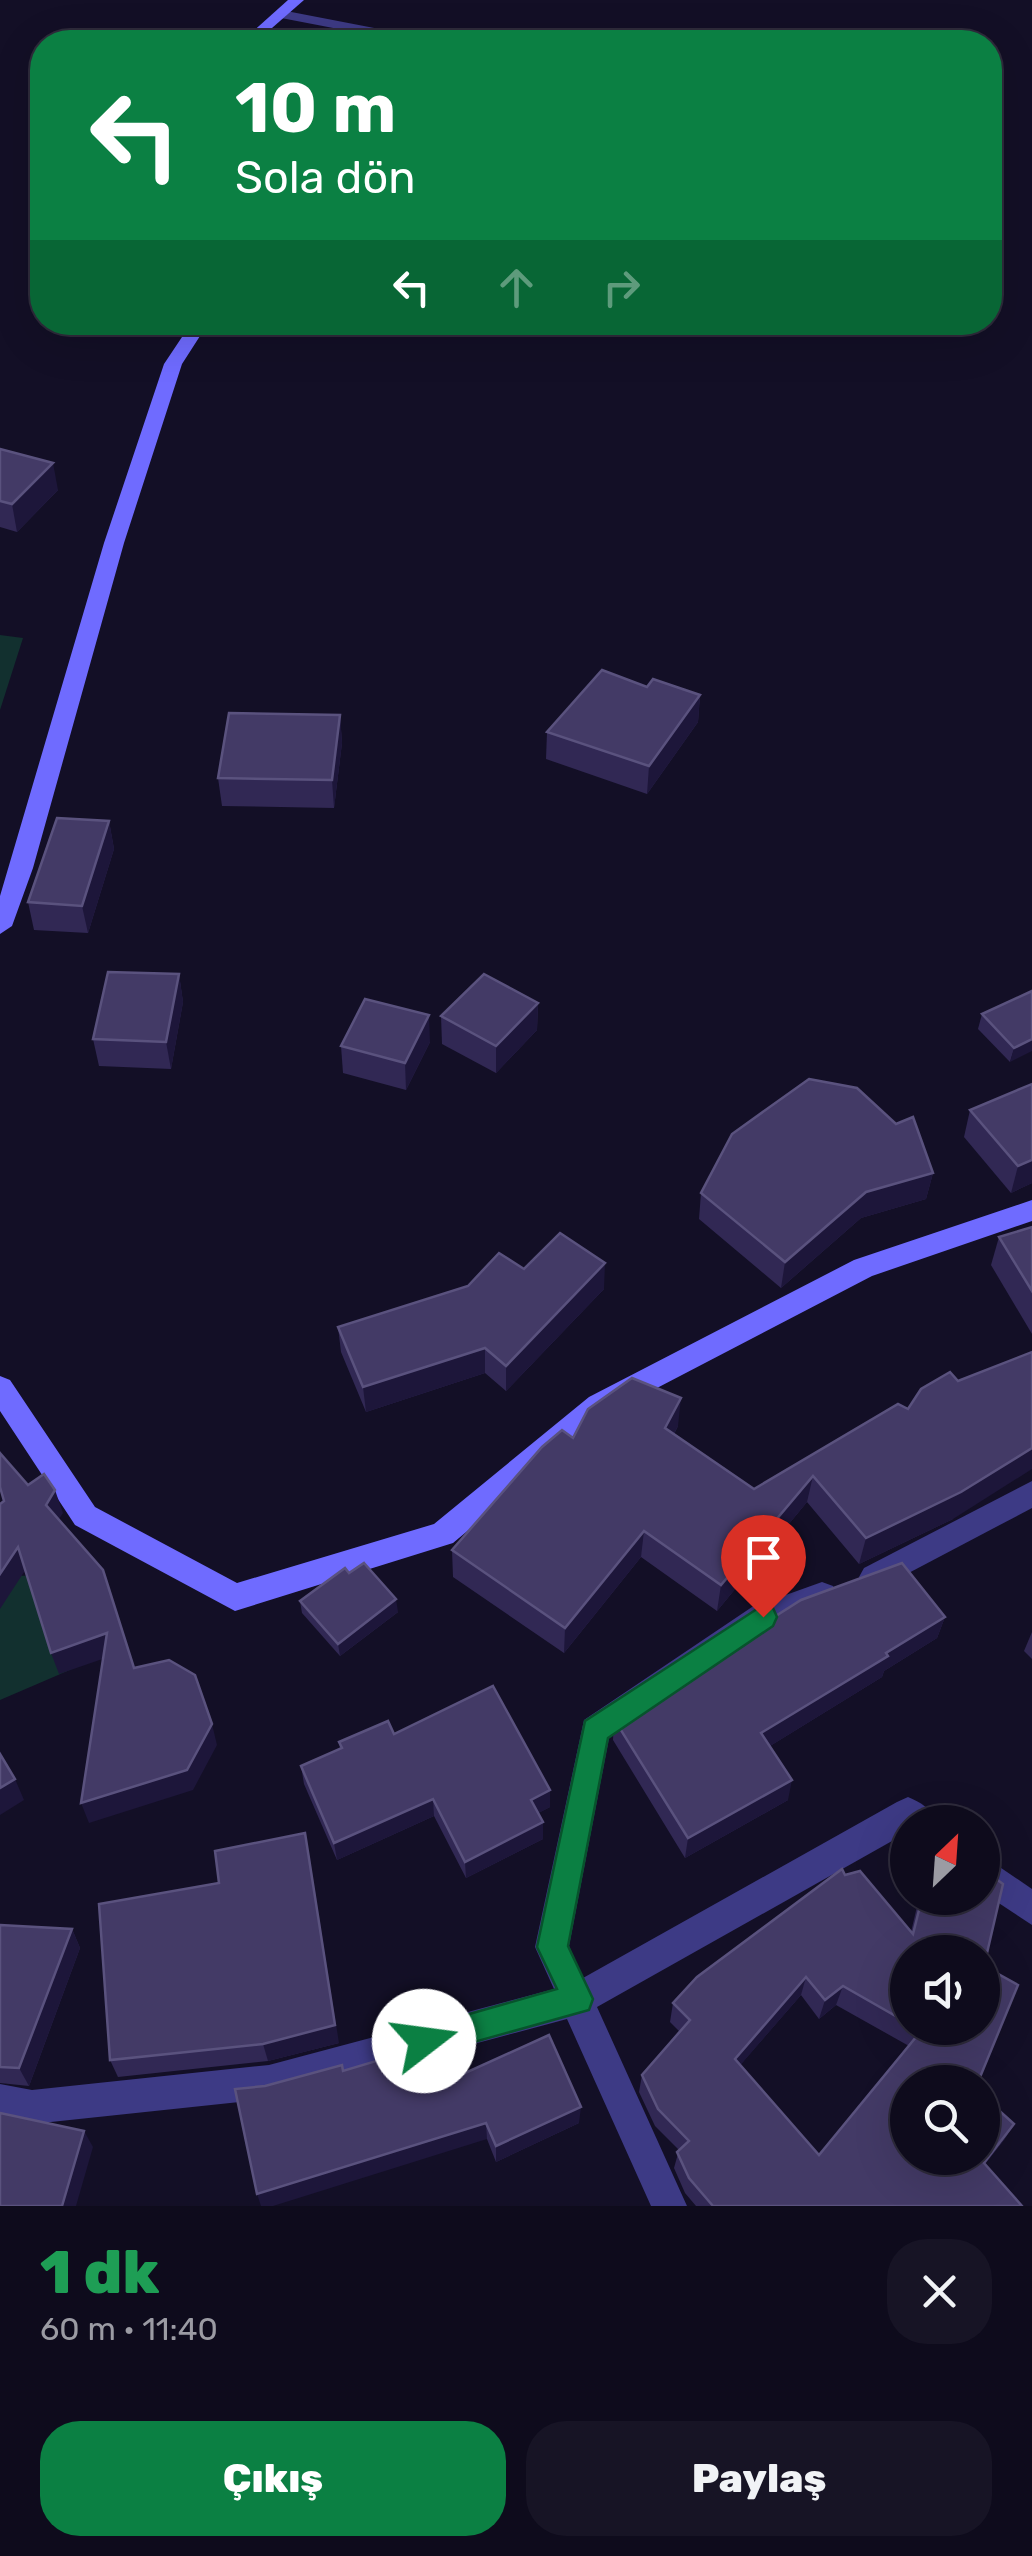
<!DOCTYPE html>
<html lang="tr">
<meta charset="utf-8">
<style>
:root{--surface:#0e0b1c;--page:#171425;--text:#f1f3f6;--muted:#9b9ba3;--line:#2e2b3b;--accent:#0b8043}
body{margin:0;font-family:Rubik,sans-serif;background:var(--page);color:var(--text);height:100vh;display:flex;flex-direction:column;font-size:38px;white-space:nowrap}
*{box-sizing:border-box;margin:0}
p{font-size:32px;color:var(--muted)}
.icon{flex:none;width:55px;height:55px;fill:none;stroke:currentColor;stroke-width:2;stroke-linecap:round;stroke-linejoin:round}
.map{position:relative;height:2206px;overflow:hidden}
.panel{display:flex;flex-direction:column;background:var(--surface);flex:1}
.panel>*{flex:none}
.hud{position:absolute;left:30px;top:30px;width:972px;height:305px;border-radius:40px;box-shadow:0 10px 40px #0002,0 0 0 2px var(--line);background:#0b8043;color:#fff;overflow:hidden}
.needle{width:65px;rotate:25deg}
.tools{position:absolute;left:890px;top:1805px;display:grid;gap:20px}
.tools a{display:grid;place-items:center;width:110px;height:110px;border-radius:50%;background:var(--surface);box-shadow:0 10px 40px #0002,0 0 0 2px var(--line);font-size:50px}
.pin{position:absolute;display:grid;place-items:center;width:85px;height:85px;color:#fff;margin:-102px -42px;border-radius:50% 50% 50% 0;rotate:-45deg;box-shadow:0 0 10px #0007}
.pin .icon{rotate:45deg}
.me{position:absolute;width:110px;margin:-55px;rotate:75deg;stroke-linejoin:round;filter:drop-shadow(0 0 8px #0008)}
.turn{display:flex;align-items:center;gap:35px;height:210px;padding:0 40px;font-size:45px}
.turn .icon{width:130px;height:130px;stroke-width:2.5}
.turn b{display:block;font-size:70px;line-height:85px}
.lanes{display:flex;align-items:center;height:95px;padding:0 40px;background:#0003;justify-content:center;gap:50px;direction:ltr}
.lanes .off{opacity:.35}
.round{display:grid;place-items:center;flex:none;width:105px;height:105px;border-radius:40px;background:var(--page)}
.overview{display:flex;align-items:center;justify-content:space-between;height:170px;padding:0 40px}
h1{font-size:60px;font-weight:800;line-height:75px;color:#1e9e55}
.cta{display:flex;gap:20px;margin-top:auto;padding:20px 40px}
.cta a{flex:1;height:115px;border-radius:40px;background:var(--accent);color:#fff;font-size:40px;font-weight:800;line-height:115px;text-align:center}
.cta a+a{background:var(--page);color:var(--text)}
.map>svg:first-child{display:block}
.green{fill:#12302f}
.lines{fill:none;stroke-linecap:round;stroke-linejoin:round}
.street{fill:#3d3a85;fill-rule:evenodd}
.secondary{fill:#6f6bff;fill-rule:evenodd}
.wall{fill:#312854;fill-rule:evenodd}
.shaded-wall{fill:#1d163a}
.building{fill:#433a66;stroke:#5a527e;stroke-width:2.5;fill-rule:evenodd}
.route{fill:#0b8043;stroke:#07532c;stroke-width:2.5}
</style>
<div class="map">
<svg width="1032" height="2206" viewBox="0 0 1032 2206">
<rect width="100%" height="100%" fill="#130f26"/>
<g class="green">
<polygon points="0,635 23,638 0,710"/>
<polygon points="0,1575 32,1576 93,1660 0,1700"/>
</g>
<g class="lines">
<g class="street">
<polygon points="281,10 426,38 433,42 406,42 276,17 276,11"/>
<polygon points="1032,1481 1032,1508 884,1586 874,1590 864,1586 859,1577 864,1568"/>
<path d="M822 1582 833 1586 837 1596 833 1606 773 1627 609 1738 569 1946 583 1978 897 1802 908 1797C922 1803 930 1808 936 1822H908V1832L597 2007 687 2206H651L567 2019 269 2099 32 2124 0 2118V2084L32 2090 269 2065 554 1989 535 1947 584 1720 752 1607Z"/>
<polygon points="982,1855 1032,1889 1032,1925 982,1892"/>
</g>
<g class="secondary">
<polygon points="288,0 304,0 256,42 241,42"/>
<polygon points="192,322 209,322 182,364 124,543 33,868 12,926 0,934 0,896 104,543 164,364"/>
<polygon points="1032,1200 1032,1221 872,1276 609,1413 453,1543 235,1611 75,1525 0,1411 0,1376 10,1380 95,1507 237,1583 434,1524 589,1397 854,1260"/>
</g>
</g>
<g class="wall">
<polygon points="0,449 58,490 17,532 0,527"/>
<polygon points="700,695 698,722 647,794 546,759 547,732"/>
<polygon points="340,715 342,743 334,808 222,806 218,778"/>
<polygon points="109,821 114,849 88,933 34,930 28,902"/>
<polygon points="179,974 183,1002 171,1069 99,1066 93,1039"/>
<polygon points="1032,991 1010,1062 978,1029 982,1014"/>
<polygon points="538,1003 537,1030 496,1073 442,1044 441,1016"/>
<polygon points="430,1042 406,1090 343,1073 341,1046"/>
<polygon points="1032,1084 1032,1183 1011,1193 964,1137 970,1110"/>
<polygon points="933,1173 926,1199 861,1218 781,1288 699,1219 701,1193"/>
<polygon points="1032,1227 1032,1334 991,1265 999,1237"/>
<polygon points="524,1269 604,1289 506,1391 485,1373 366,1412 341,1352 338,1327"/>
<polygon points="898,1404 953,1519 859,1564 807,1502 717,1611 641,1557 564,1653 453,1577 452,1550 573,1438 678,1426 674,1434 754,1489"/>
<polygon points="300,1601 398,1612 340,1656 302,1613"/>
<polygon points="945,1617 937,1638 884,1671 882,1677 770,1746 788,1800 685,1858 613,1740 614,1719"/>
<polygon points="1032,1632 1032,1659 1024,1651"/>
<polygon points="394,1734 550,1790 550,1807 538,1813 543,1839 466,1878 434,1816 337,1860 304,1784 301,1766 340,1749 339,1742"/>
<path d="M982 1854 987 1855V1872L1003 1884 984 1966 1018 1985 978 2082H908V2158H982V2095L1014 2124 1004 2140 985 2164 1022 2206H696L685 2193 674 2168 679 2150 655 2126 639 2092 642 2075 680 2032 670 2022 673 2003 697 1977 842 1869 845 1875 860 1871 911 1932 919 1898H982ZM908 1952H982V2028H908ZM801 1995 819 2019 836 2005 909 2046 819 2155 740 2065Z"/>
<polygon points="99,1904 339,2043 268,2061 118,2077 110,2060"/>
<polygon points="0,1925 72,1929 80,1948 29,2086 0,2083"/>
<polygon points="343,2071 463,2074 579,2123 496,2162 487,2139 265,2086"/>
</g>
<g class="shaded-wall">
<polygon points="53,463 58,490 17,532 12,504"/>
<polygon points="700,695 698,722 647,794 649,766"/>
<polygon points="340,715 342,743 334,808 332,780"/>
<polygon points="109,821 114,849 88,933 82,906"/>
<polygon points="179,974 183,1002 171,1069 166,1042"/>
<polygon points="538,1003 537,1030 496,1073 496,1046"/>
<polygon points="429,1015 430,1042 406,1090 405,1063"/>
<polygon points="1032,1039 1032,1051 1010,1062 1014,1048"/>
<polygon points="1032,1160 1032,1183 1011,1193 1018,1166"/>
<polygon points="933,1173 926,1199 861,1218 781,1288 785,1262 866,1192"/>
<polygon points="605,1263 604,1289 506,1391 506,1366"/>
<polygon points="485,1348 485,1373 366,1412 363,1387"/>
<polygon points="681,1398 678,1426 662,1456 665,1428"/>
<polygon points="1032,1448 1032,1469 953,1519 859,1564 866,1538"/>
<polygon points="813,1476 807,1502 717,1611 721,1585"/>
<polygon points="55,1490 63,1513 53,1528 46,1505"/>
<polygon points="644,1531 641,1557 564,1653 565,1628"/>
<polygon points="18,1547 26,1569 0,1609 0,1574"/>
<polygon points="396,1599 398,1612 340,1656 338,1644"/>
<polygon points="945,1617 937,1638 884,1671 882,1677 757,1754 761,1733 886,1653"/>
<polygon points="107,1633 114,1655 59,1674 51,1653"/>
<polygon points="212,1724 217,1745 193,1790 89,1823 81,1803"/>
<polygon points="15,1779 24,1800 0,1815 0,1788"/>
<polygon points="792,1780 788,1800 685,1858 688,1838"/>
<polygon points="550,1790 550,1807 531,1817 531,1800"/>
<polygon points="433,1799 434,1816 337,1860 334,1843"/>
<polygon points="543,1822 543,1839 466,1878 465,1862"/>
<polygon points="309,1853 339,2043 268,2061 263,2044"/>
<polygon points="72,1929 80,1948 29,2086 19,2068"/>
<polygon points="806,1977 801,1995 731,2076 735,2059"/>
<polygon points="843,1986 836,2005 819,2019 825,2000"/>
<polygon points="581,2107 579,2123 496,2162 496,2146"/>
<polygon points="486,2123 487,2139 273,2206 261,2206 257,2194"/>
<polygon points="1014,2124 1004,2140 974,2178 984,2163"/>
<polygon points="84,2131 93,2147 76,2206 62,2206"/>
</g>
<g class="building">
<polygon points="0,449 53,463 12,504 0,501"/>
<polygon points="602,670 647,687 653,679 700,695 649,766 547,732"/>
<polygon points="229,713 340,715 332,780 218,778"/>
<polygon points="57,818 109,821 82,906 28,902"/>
<polygon points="108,972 179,974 166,1042 93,1039"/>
<polygon points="484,974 538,1003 496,1046 441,1016"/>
<polygon points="1032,991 1032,1039 1014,1048 982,1014"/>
<polygon points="365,999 429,1015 405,1063 341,1046"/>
<polygon points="809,1079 857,1088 896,1124 913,1117 933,1173 866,1192 785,1262 701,1193 732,1134"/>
<polygon points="1032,1084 1032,1160 1018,1166 970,1110"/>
<polygon points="1032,1227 1032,1291 999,1237"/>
<polygon points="560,1233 605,1263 506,1366 485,1348 363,1387 338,1327 468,1286 499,1253 524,1269"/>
<polygon points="1032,1352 1032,1448 961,1492 866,1538 813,1476 721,1585 644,1531 565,1628 452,1550 542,1447 562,1430 573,1438 588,1409 632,1378 681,1398 665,1428 754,1489 898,1404 908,1409 921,1389 950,1372 958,1381"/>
<polygon points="0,1453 28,1485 44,1474 55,1490 46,1505 103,1570 134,1668 169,1660 195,1675 212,1724 187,1770 81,1803 107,1633 51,1653 18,1547 0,1574 0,1504 4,1501 0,1487"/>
<polygon points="364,1563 396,1599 338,1644 300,1601 345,1568 349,1573"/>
<polygon points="902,1563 945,1617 886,1653 888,1656 761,1733 792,1780 688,1838 614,1719 801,1600"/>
<polygon points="493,1686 550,1790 531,1800 543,1822 465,1862 433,1799 334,1843 301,1766 342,1748 339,1742 388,1721 394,1734"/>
<polygon points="0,1754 15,1779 0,1788"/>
<polygon points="305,1833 335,2025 263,2044 110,2060 99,1904 219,1883 215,1851"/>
<path d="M982 1854 987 1855V1872L1003 1884 984 1966 1018 1985 978 2082H908V2158H982V2095L1014 2124 984 2163 1022 2206H713L689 2178 677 2152 689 2141 658 2109 642 2075 690 2020 673 2003 697 1977 842 1869 845 1875 860 1871 913 1934 922 1898H982ZM908 1952H982V2028H915L921 2031 819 2155 735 2059 806 1977 825 2000 843 1986 908 2023Z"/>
<polygon points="0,1925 72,1929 19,2068 0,2067"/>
<polygon points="549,2035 581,2107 496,2146 486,2123 257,2194 235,2089 265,2086 342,2065 343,2071 453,2038 463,2074"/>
<polygon points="0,2113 84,2131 62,2206 0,2206"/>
</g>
<polygon class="route" points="763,1605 773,1608 777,1617 773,1626 608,1738 568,1946 593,1999 589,2010 424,2056 413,2052 408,2041 413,2030 557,1989 537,1947 585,1721"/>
</svg>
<div class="tools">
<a><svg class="needle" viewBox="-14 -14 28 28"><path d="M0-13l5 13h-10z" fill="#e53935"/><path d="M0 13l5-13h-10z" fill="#9b9ba3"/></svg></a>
<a><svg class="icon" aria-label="sound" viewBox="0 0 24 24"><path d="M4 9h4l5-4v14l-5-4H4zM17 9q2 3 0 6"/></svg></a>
<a><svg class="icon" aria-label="search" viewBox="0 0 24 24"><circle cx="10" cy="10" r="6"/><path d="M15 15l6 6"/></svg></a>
</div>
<div class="pin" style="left:763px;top:1617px;background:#d93025"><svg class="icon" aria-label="arrive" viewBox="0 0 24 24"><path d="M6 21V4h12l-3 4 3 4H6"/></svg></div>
<svg class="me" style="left:424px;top:2041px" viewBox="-20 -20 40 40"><circle r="19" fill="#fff"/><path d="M0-13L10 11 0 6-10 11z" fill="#0b8043"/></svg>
<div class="hud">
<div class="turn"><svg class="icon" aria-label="left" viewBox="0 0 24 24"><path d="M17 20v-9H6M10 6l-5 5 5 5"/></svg><div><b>10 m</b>Sola dön</div></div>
<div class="lanes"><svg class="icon" aria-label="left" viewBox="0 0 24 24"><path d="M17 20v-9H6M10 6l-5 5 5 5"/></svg><svg class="icon off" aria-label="ahead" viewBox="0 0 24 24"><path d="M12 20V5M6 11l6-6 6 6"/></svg><svg class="icon off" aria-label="right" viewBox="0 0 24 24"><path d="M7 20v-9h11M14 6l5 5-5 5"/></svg></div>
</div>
</div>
<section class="panel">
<div class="overview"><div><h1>1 dk</h1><p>60 m · 11:40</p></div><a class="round"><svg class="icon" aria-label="close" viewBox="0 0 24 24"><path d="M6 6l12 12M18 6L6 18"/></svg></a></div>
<div class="cta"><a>Çıkış</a><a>Paylaş</a></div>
</section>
